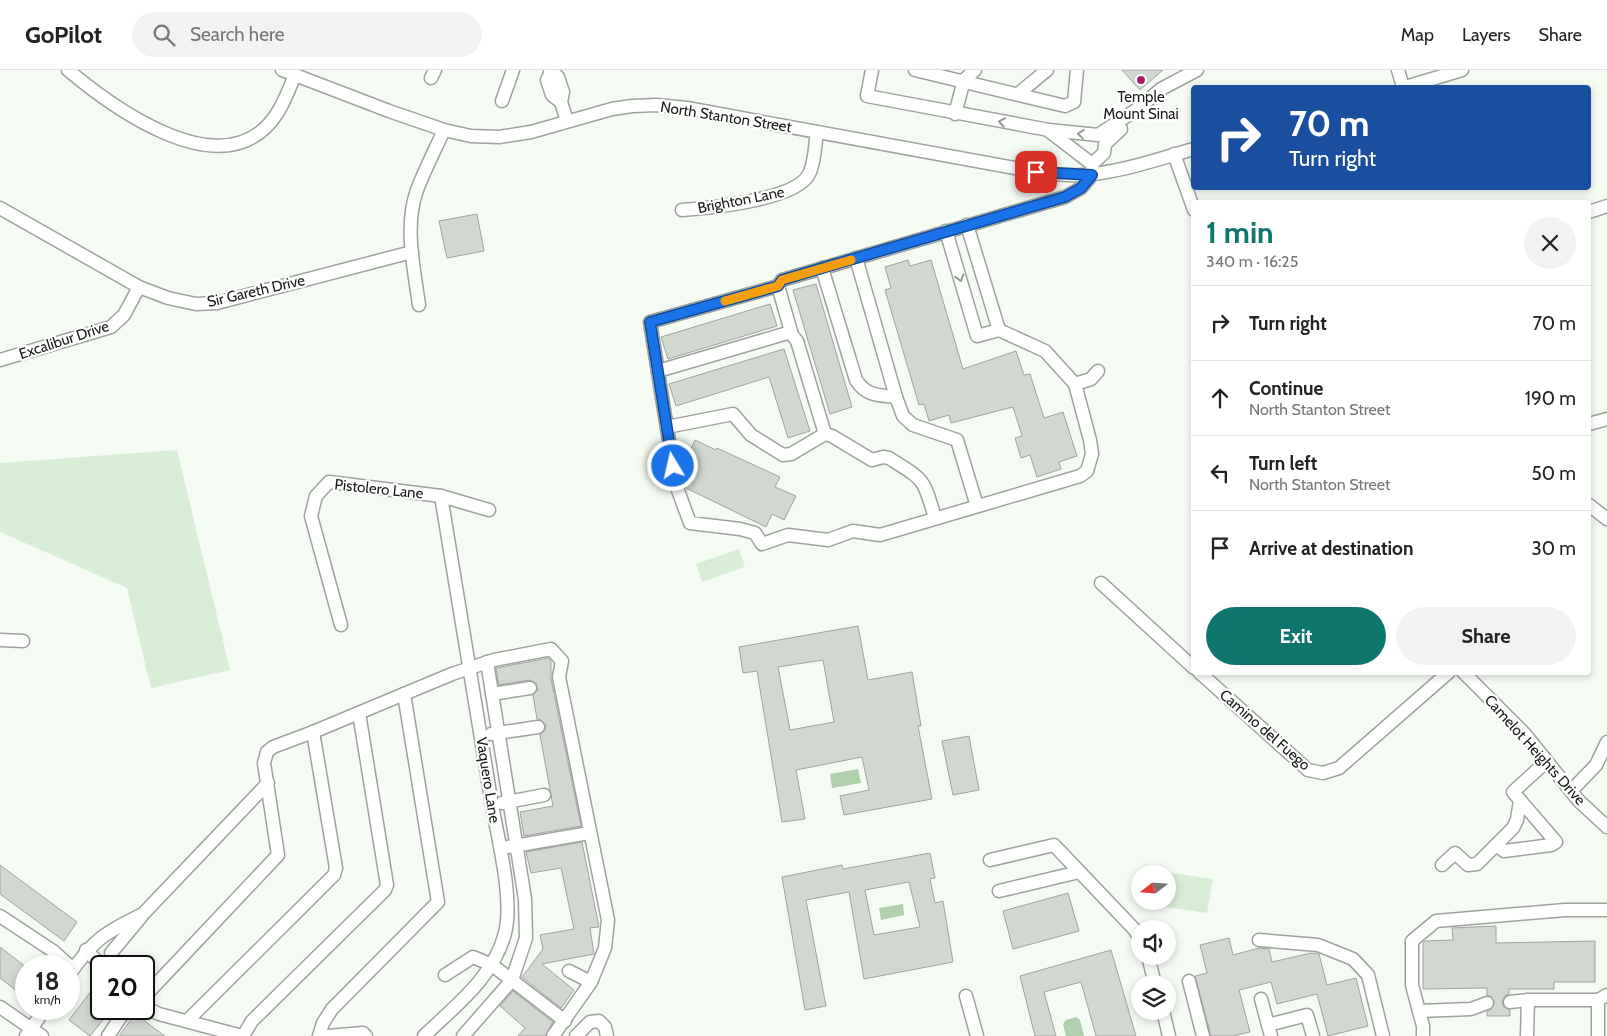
<!DOCTYPE html>
<meta charset="utf-8">
<style>
:root{--surface:#fff;--page:#f2f2f2;--text:#222;--muted:#767676;--line:#e0e0e0;--accent:#0f766e}
body{margin:0;font-family:Cabin,sans-serif;background:var(--page);color:var(--text);height:100vh;display:flex;flex-direction:column;font-size:19px;white-space:nowrap}
*{box-sizing:border-box;margin:0}
p{font-size:16px;color:var(--muted)}
.icon{flex:none;width:28px;height:28px;fill:none;stroke:currentColor;stroke-width:2;stroke-linecap:round;stroke-linejoin:round}
.map{position:relative;flex:1;overflow:hidden}
.panel{position:absolute;left:1191px;top:130px;width:400px;height:475px;display:flex;flex-direction:column;background:var(--surface);border-radius:5px;box-shadow:0 2px 8px #0003}
.panel>*{flex:none}
.hud{position:absolute;left:1191px;top:15px;width:400px;height:105px;border-radius:5px;box-shadow:0 2px 8px #0003;background:#1a4fa0;color:#fff;overflow:hidden}
.needle{width:32px;rotate:253deg}
.tools{position:absolute;left:1131px;top:795px;display:grid;gap:10px}
.tools a{display:grid;place-items:center;width:45px;height:45px;border-radius:50%;background:var(--surface);box-shadow:0 2px 8px #0003;font-size:25px}
.speed{position:absolute;left:15px;top:885px;display:flex;gap:10px;font-size:25px;font-weight:700;text-align:center}
.speed>*{display:grid;place-content:center;width:65px;height:65px;border-radius:50%;background:var(--surface);box-shadow:0 2px 8px #0003;line-height:1}
.speed small{font-size:12px;font-weight:400}
.speed .limit{border:2px solid #111;border-radius:8px;background:#fff;color:#111}
.pin{position:absolute;display:grid;place-items:center;width:42px;height:42px;color:#fff;margin:-21px;border-radius:10px;box-shadow:0 2px 8px #0006}
.me{position:absolute;width:55px;margin:-28px;rotate:351deg;stroke-linejoin:round;filter:drop-shadow(0 0 4px #0008)}
.turn{display:flex;align-items:center;gap:18px;height:105px;padding:0 15px;font-size:22px}
.turn .icon{width:65px;height:65px;stroke-width:2.5}
.turn b{display:block;font-size:35px;line-height:42px}
.round{display:grid;place-items:center;flex:none;width:52px;height:52px;border-radius:26px;background:var(--page)}
.headline{display:flex;align-items:center;justify-content:space-between;height:85px;padding:0 15px}
h1{font-size:30px;font-weight:700;line-height:38px;color:var(--accent)}
.button{display:flex;gap:10px;margin-top:auto;padding:10px 15px}
.button a{flex:1;height:58px;border-radius:30px;background:var(--accent);color:#fff;font-size:20px;font-weight:700;line-height:58px;text-align:center}
.button a+a{background:var(--page);color:var(--text)}
ul{padding:0;list-style:none}
li{display:flex;align-items:center;gap:15px;height:75px;padding:0 15px;border-top:1px solid var(--line)}
li div{flex:1}
li b{display:block;font-size:19px}
li em{font-style:normal}
header{display:flex;align-items:center;gap:30px;box-sizing:border-box;height:70px;padding:0 25px;background:var(--surface);border-bottom:1px solid var(--line)}
header strong{font-size:24px}
nav{display:flex;gap:28px;margin-inline-start:auto;font-size:18px}
.search{width:350px;height:45px;background:var(--page);display:flex;align-items:center;gap:12px;box-sizing:border-box;padding:0 18px;border-radius:28px;color:var(--muted);font-size:19px}
.map>svg:first-child{display:block}
.green{fill:#d8edd5}
.water{fill:#b0cfac}
.building{fill:#d1d8d0;stroke:#9fa59e;fill-rule:evenodd}
.lines{fill:none;stroke-linecap:round;stroke-linejoin:round}
.minor-tunnel{stroke:#d3d9d2;stroke-width:12;stroke-dasharray:12 6;stroke-linecap:butt}
.minor-casing{stroke:#9da39c;stroke-width:15}
.minor{stroke:#fff;stroke-width:12}
.oneway{stroke:#979897}
.route-casing{stroke:#114b97;stroke-width:12}
.route{stroke:#1a73e8;stroke-width:9}
.slow{stroke:#f59e0b;stroke-width:9}
.poi-dot{fill:#a5206b;stroke:#fff;stroke-width:2}
.labels{text-anchor:middle;stroke-width:4.5;stroke-linejoin:round;paint-order:stroke}
.poi-label{font-size:15px;fill:#181a17;stroke:#fff}
.street-label{font-size:15px;fill:#181a17;stroke:#fff}
</style>
<header>
<strong>GoPilot</strong>
<div class="search"><svg class="icon" aria-label="search" viewBox="0 0 24 24"><circle cx="10" cy="10" r="6"/><path d="M15 15l6 6"/></svg>Search here</div>
<nav><a>Map</a><a>Layers</a><a>Share</a></nav>
</header>
<div class="map">
<svg width="1607" height="966" viewBox="0 0 1607 966">
<rect width="100%" height="100%" fill="#f4fbf3"/>
<g class="green">
<polygon points="177,380 230,600 151,618 127,518 0,462 0,393"/>
<polygon points="739,479 745,497 702,512 696,494"/>
<polygon points="1144,799 1213,809 1207,843 1140,833 1140,831 1168,831 1168,804 1144,804"/>
</g>
<g class="water">
<polygon points="858,699 861,713 832,718 830,704"/>
<polygon points="903,834 904,845 881,850 879,838"/>
<polygon points="1076,947 1080,950 1084,966 1066,966 1063,954 1066,950"/>
</g>
<g class="building">
<polygon points="1122,0 1163,0 1140,20"/>
<polygon points="477,144 484,181 447,188 439,151"/>
<polygon points="908,190 910,196 931,190 963,299 1016,281 1024,305 1030,304 1044,348 1063,342 1077,386 1059,392 1061,399 1037,407 1030,385 1021,388 1015,368 1022,366 1013,337 951,353 949,345 929,351 924,334 919,335 885,220 891,218 885,197"/>
<polygon points="816,214 852,337 830,344 793,220"/>
<polygon points="770,234 777,256 668,289 661,267"/>
<polygon points="784,279 810,361 788,368 769,307 676,336 669,314"/>
<polygon points="695,370 716,380 717,378 780,407 775,417 796,426 784,450 772,444 766,457 686,418 684,413 692,396 685,392"/>
<path d="M858 556 868 610 912 602 921 656H918L932 729 844 745 840 726 869 720 862 687 796 700 805 749 782 752 757 601 743 603 739 577ZM823 590 834 652 790 660 778 597Z"/>
<polygon points="548,588 551,591 551,609 581,756 524,766 520,742 553,736 540,665 545,660 546,655 541,650 537,649 533,625 538,620 536,613 529,610 499,615 496,598"/>
<polygon points="969,666 979,720 953,725 942,671"/>
<polygon points="582,772 599,857 590,858 594,884 542,894 574,920 561,938 522,907 543,879 540,865 574,859 561,798 531,803 526,782"/>
<path d="M930 783 935 808 930 809 935 833 943 831 953 892 864 909 849 822 806 830 826 936 805 940 782 807 842 795 843 799ZM909 812 920 857 874 865 865 820Z"/>
<polygon points="0,795 77,852 64,871 0,824"/>
<polygon points="1068,823 1079,861 1013,879 1003,841"/>
<polygon points="1496,856 1496,873 1595,871 1595,912 1554,912 1554,919 1509,919 1509,924 1505,926 1502,932 1504,937 1510,940 1510,946 1487,946 1487,942 1493,938 1495,934 1492,927 1487,925 1487,918 1423,919 1423,873 1425,871 1453,870 1452,858"/>
<polygon points="1229,868 1233,885 1259,878 1269,879 1272,892 1311,883 1319,884 1327,915 1356,908 1368,956 1328,966 1317,924 1277,934 1271,912 1239,920 1250,962 1233,966 1211,966 1195,906 1207,903 1200,875"/>
<polygon points="0,877 26,897 26,917 21,924 0,908"/>
<polygon points="1111,880 1136,966 1096,966 1081,912 1044,922 1056,966 1035,966 1020,906"/>
<polygon points="95,916 101,921 101,939 112,939 90,966 69,950"/>
<polygon points="513,921 553,952 545,966 518,966 525,958 500,936"/>
<polygon points="135,944 165,966 119,966"/>
</g>
<g class="lines">
<polyline class="minor-tunnel" points="1487,933 1510,932"/>
<defs>
<g id="minor">
<path d="M68 0C112 37 211 109 265 58 280 44 287 24 295 5"/>
<path d="M282 0 389 41 444 60 471 66 499 67 531 62 612 39 632 36 657 35 687 38 1036 102C1055 104 1074 107 1093 104 1128 100 1161 88 1194 79"/>
<polyline points="550,0 558,7 563,22 561,32 567,51"/>
<polyline points="872,0 867,26 1049,60 1098,65 1139,38 1161,19 1197,0"/>
<polyline points="915,0 1065,36 1074,32 1077,0"/>
<polyline points="1398,0 1403,17"/>
<polyline points="551,2 547,10 552,25 561,32"/>
<polyline points="431,8 435,0"/>
<polyline points="1402,18 1462,0"/>
<polyline points="1018,24 1047,0"/>
<polyline points="502,31 513,0"/>
<polyline points="955,44 964,10 975,0"/>
<polyline points="1049,61 1092,94 1092,102"/>
<polyline points="1174,84 1194,140"/>
<polyline points="1092,94 1104,83 1105,74 1121,59"/>
<polyline points="0,138 139,217 168,228 196,234 217,233 412,182"/>
<path d="M682 140C710 138 796 130 809 104 815 93 815 74 817 62"/>
<polyline points="1589,142 1607,136"/>
<polyline points="967,155 999,260"/>
<polyline points="856,188 896,327"/>
<path d="M822 198 856 310C866 326 878 325 896 327L903 346 913 355 957 370 977 436"/>
<polyline points="778,216 650,252 676,415 690,453 740,459 755,463 762,474 788,465 828,470 853,461 880,465 1080,406 1087,401 1092,384 1090,370 1075,314 1045,281 999,260 977,266 946,161"/>
<path d="M419 235C414 198 404 156 417 120 425 99 435 80 444 60"/>
<polyline points="0,290 111,257 124,245 139,217"/>
<polyline points="658,301 791,262"/>
<polyline points="1075,314 1091,309 1098,301"/>
<polyline points="1589,354 1607,349"/>
<path d="M667 357 733 344 751 365 783 385 791 384 825 364 832 366 872 390 883 387 889 388C925 411 923 407 935 448"/>
<polyline points="825,364 797,271 792,265 778,216 782,210 1065,127 1081,118 1092,105"/>
<polyline points="1589,435 1607,449"/>
<polyline points="1101,513 1194,598"/>
<polyline points="341,555 311,446 316,426 329,412 441,426 489,440"/>
<polyline points="0,570 23,571"/>
<polyline points="1199,602 1308,700 1323,703 1339,698 1449,602"/>
<polyline points="1463,602 1524,663 1579,731 1607,757"/>
<polyline points="492,624 530,618"/>
<polyline points="491,664 538,657"/>
<polyline points="1571,721 1596,695 1607,672"/>
<polyline points="502,733 544,725"/>
<polyline points="1496,775 1504,781 1551,775 1556,772 1513,722 1547,691"/>
<polyline points="508,777 589,763"/>
<polyline points="990,790 1054,775 1134,859 1140,868"/>
<polyline points="1442,795 1455,783 1468,795 1477,794 1513,758 1517,750 1520,730"/>
<polyline points="999,821 1079,802"/>
<polyline points="0,846 53,881 73,899"/>
<polyline points="1259,870 1318,875 1353,889 1368,905 1383,966"/>
<polyline points="86,880 102,896"/>
<polyline points="111,883 141,847"/>
<polyline points="1148,886 1155,914"/>
<polyline points="569,901 591,912"/>
<path d="M69 905C93 870 104 863 143 844L268 713"/>
<polyline points="445,905 473,887 492,895 565,951"/>
<polyline points="1189,911 1203,966"/>
<polyline points="966,926 977,966"/>
<polyline points="144,927 278,785 264,693 267,682 273,677 313,662 452,604 494,590 551,579 562,591 559,607 608,850 605,878 591,912 553,966"/>
<polyline points="1261,929 1271,966"/>
<polyline points="1510,932 1528,930"/>
<polyline points="0,937 42,966"/>
<polyline points="144,937 159,944 242,966"/>
<polyline points="1163,941 1169,966"/>
<polyline points="1419,941 1471,939 1487,933"/>
<polyline points="187,951 334,805 336,798 313,662"/>
<polyline points="1268,955 1307,945 1313,966"/>
<polyline points="26,966 45,939"/>
<polyline points="108,966 124,942"/>
<polyline points="243,966 252,951 385,820 387,815 359,643"/>
<polyline points="319,966 323,953 332,939 438,832 404,624"/>
<polyline points="328,966 363,963 366,966"/>
<path d="M424 966C455 936 494 907 505 863 514 828 497 766 491 729 474 628 458 527 441 426"/>
<polyline points="463,966 512,910 526,868 525,829 487,592"/>
<polyline points="576,966 590,952 599,951 605,957 607,966"/>
<polyline points="1423,966 1423,956 1412,915 1412,871 1436,851 1565,840 1607,840"/>
<polyline points="1527,966 1528,930 1598,930"/>
<polyline points="1598,966 1598,930 1607,925"/>
</g>
</defs>
<use href="#minor" class="minor-casing"/>
<use href="#minor" class="minor"/>
</g>
<defs><path id="oneway-chevron" d="M-2-3.5L2.5 0L-2 3.5" fill="none" stroke-width="1.6" stroke-linecap="round" stroke-linejoin="round" transform="scale(1.25)"/></defs>
<g class="oneway">
<use href="#oneway-chevron" transform="translate(1002 52) rotate(-170)"/>
<use href="#oneway-chevron" transform="translate(1081 64) rotate(-174)"/>
<use href="#oneway-chevron" transform="translate(960 208) rotate(73)"/>
</g>
<g class="lines">
<defs>
<polyline id="route" points="673,396 650,252 778,216 782,210 822,198 1065,127 1081,118 1092,105 1036,102"/>
</defs>
<use href="#route" class="route-casing"/>
<use href="#route" class="route"/>
<polyline class="slow" points="725,231 778,216 782,210 851,190"/>
</g>
<circle class="poi-dot" cx="1141" cy="10" r="5"/>
<g class="labels">
<g class="poi-label">
<text x="1141" y="32">Temple<tspan x="1141" dy="17">Mount Sinai</tspan></text>
</g>
<g class="street-label">
<text transform="translate(726 47) rotate(9)" y="5">North Stanton Street</text>
<text transform="translate(741 130) rotate(-11)" y="5">Brighton Lane</text>
<text transform="translate(256 221) rotate(-13)" y="5">Sir Gareth Drive</text>
<text transform="translate(64 270) rotate(-18)" y="5">Excalibur Drive</text>
<text transform="translate(379 419) rotate(6)" y="5">Pistolero Lane</text>
<text transform="translate(1265 660) rotate(41)" y="5">Camino del Fuego</text>
<text transform="translate(1535 680) rotate(48)" y="5">Camelot Heights Drive</text>
<text transform="translate(488 710) rotate(81)" y="5">Vaquero Lane</text>
</g>
</g>
</svg>
<div class="tools">
<a><svg class="needle" viewBox="-14 -14 28 28"><path d="M0-13l5 13h-10z" fill="#e53935"/><path d="M0 13l5-13h-10z" fill="#767676"/></svg></a>
<a><svg class="icon" aria-label="sound" viewBox="0 0 24 24"><path d="M4 9h4l5-4v14l-5-4H4zM17 9q2 3 0 6"/></svg></a>
<a><svg class="icon" aria-label="layers" viewBox="0 0 24 24"><path d="M12 4l9 5-9 5-9-5zM3 14l9 5 9-5"/></svg></a>
</div>
<div class="speed"><div>18<small>km/h</small></div><div class="limit">20</div></div>
<div class="pin" style="left:1036px;top:102px;background:#d93025"><svg class="icon" aria-label="arrive" viewBox="0 0 24 24"><path d="M6 21V4h12l-3 4 3 4H6"/></svg></div>
<svg class="me" style="left:673px;top:396px" viewBox="-20 -20 40 40"><circle r="17" fill="#1a73e8" stroke="#fff" stroke-width="3"/><path d="M0-11L8 9 0 5-8 9z" fill="#fff"/></svg>
<div class="hud">
<div class="turn"><svg class="icon" aria-label="right" viewBox="0 0 24 24"><path d="M7 20v-9h11M14 6l5 5-5 5"/></svg><div><b>70 m</b>Turn right</div></div>
</div>
<section class="panel">
<div class="headline"><div><h1>1 min</h1><p>340 m · 16:25</p></div><a class="round"><svg class="icon" aria-label="close" viewBox="0 0 24 24"><path d="M6 6l12 12M18 6L6 18"/></svg></a></div>
<ul>
<li><svg class="icon" aria-label="right" viewBox="0 0 24 24"><path d="M7 20v-9h11M14 6l5 5-5 5"/></svg><div><b>Turn right</b></div><em>70 m</em></li>
<li><svg class="icon" aria-label="ahead" viewBox="0 0 24 24"><path d="M12 20V5M6 11l6-6 6 6"/></svg><div><b>Continue</b><p>North Stanton Street</p></div><em>190 m</em></li>
<li><svg class="icon" aria-label="left" viewBox="0 0 24 24"><path d="M17 20v-9H6M10 6l-5 5 5 5"/></svg><div><b>Turn left</b><p>North Stanton Street</p></div><em>50 m</em></li>
<li><svg class="icon" aria-label="arrive" viewBox="0 0 24 24"><path d="M6 21V4h12l-3 4 3 4H6"/></svg><div><b>Arrive at destination</b></div><em>30 m</em></li>
</ul>
<div class="button"><a>Exit</a><a>Share</a></div>
</section>
</div>
